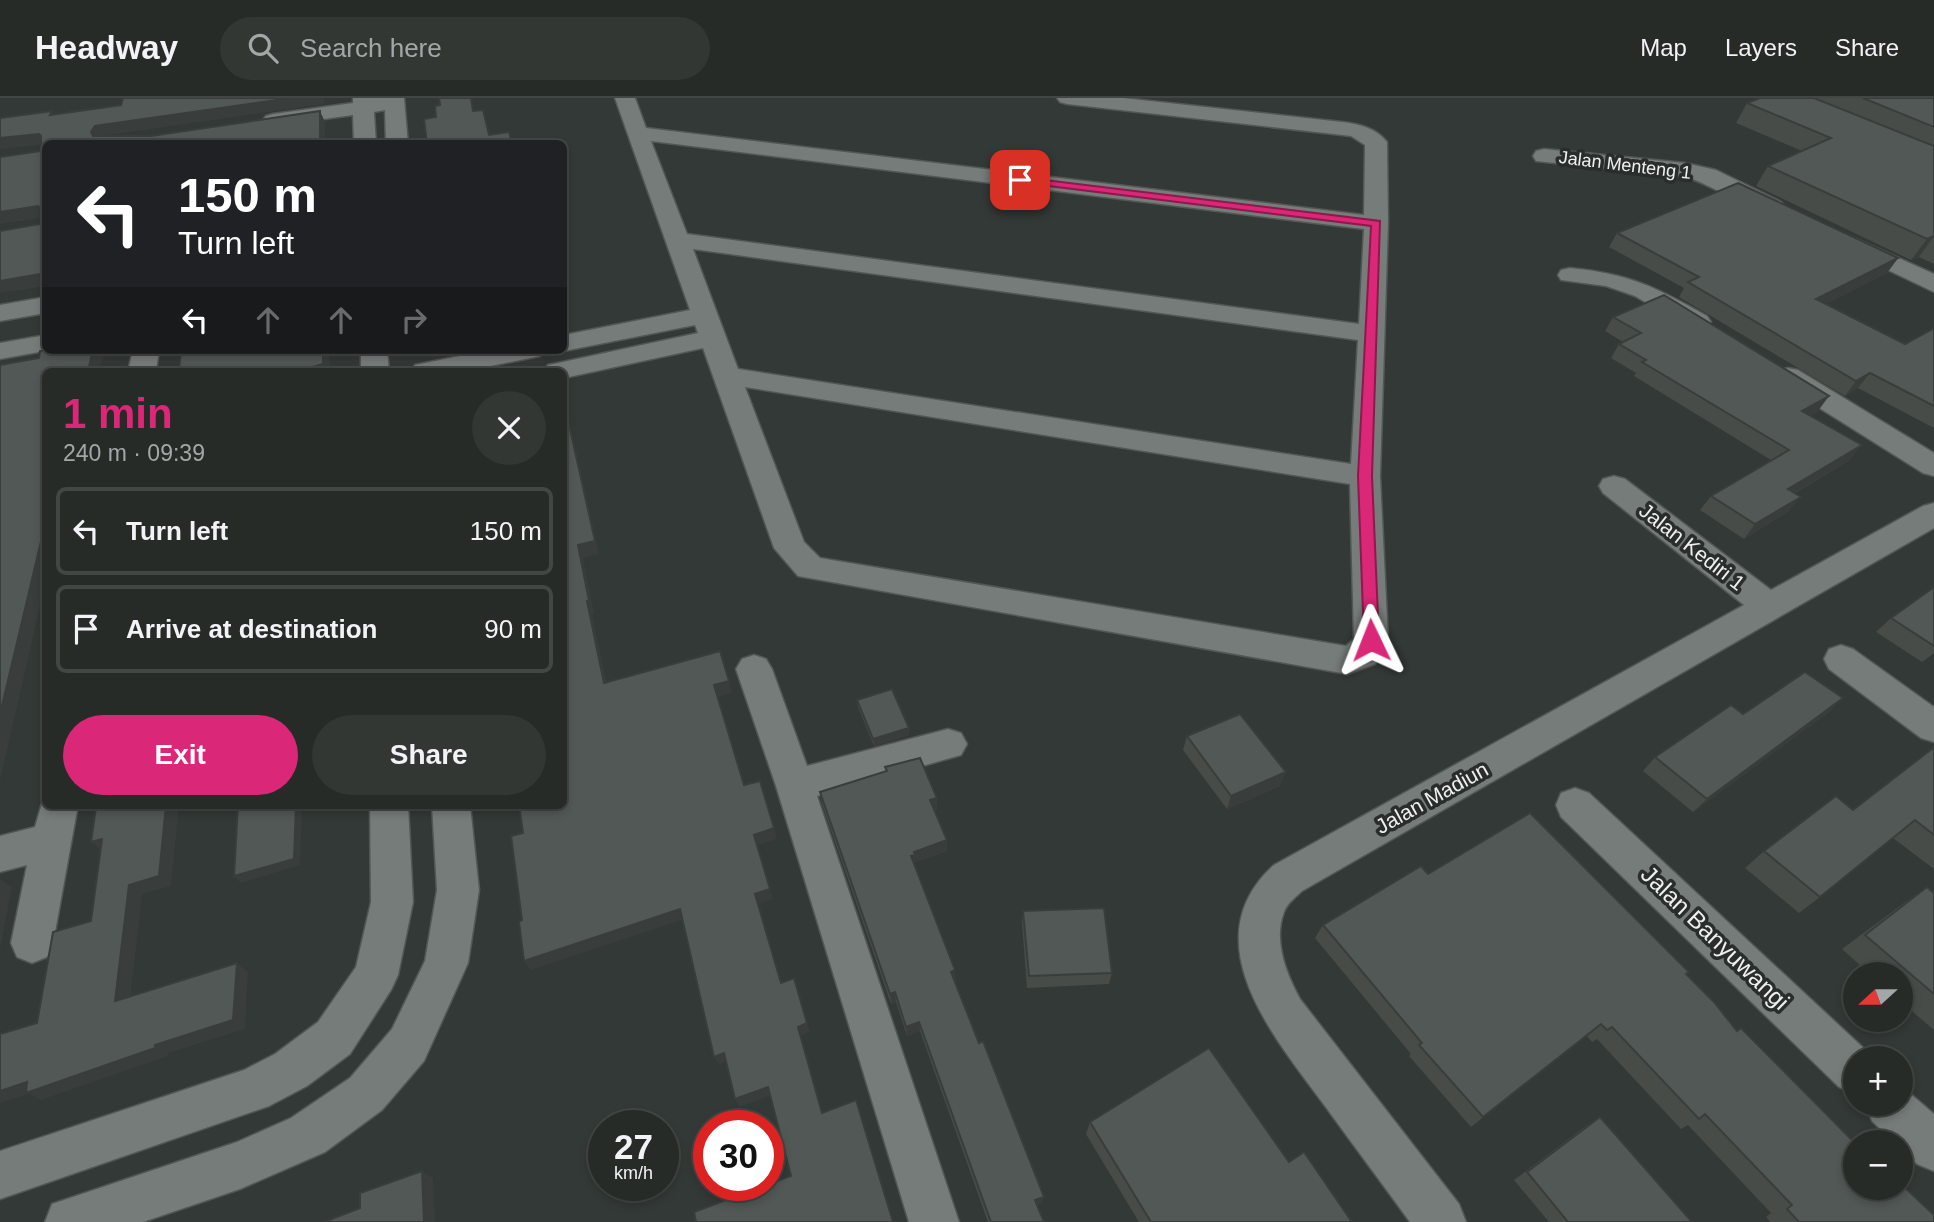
<!DOCTYPE html>
<meta charset="utf-8">
<style>
:root{--surface:#262b28;--page:#323734;--text:#f1f3f6;--muted:#a4a7a8;--line:#424745;--accent:#db2777}
body{margin:0;font-family:Arial,sans-serif;background:var(--page);color:var(--text);height:100vh;display:flex;flex-direction:column;font-size:26px;white-space:nowrap}
*{box-sizing:border-box;margin:0}
p{font-size:23px;color:var(--muted)}
.icon{flex:none;width:38px;height:38px;fill:none;stroke:currentColor;stroke-width:2;stroke-linecap:round;stroke-linejoin:round}
.map{position:relative;flex:1;overflow:hidden}
.side{position:absolute;left:42px;top:270px;width:525px;height:441px;display:flex;flex-direction:column;background:var(--surface);border-radius:10px;box-shadow:0 4px 10px #0003,0 0 0 2px var(--line)}
.side>*{flex:none}
.guide{position:absolute;left:42px;top:42px;width:525px;height:214px;border-radius:10px;box-shadow:0 4px 10px #0003,0 0 0 2px var(--line);background:#202124;color:#fff;overflow:hidden}
.needle{width:46px;rotate:249deg}
.tools{position:absolute;left:1843px;top:864px;display:grid;gap:14px}
.tools a{display:grid;place-items:center;width:70px;height:70px;border-radius:50%;background:var(--surface);box-shadow:0 4px 10px #0003,0 0 0 2px var(--line);font-size:35px}
.speed{position:absolute;left:588px;top:1012px;display:flex;gap:14px;font-size:35px;font-weight:700;text-align:center}
.speed>*{display:grid;place-content:center;width:91px;height:91px;border-radius:50%;background:var(--surface);box-shadow:0 4px 10px #0003,0 0 0 2px var(--line);line-height:1}
.speed small{font-size:18px;font-weight:400}
.speed .limit{border:10px solid #d22;background:#fff;color:#111}
.pin{position:absolute;display:grid;place-items:center;width:60px;height:60px;color:#fff;margin:-30px;border-radius:14px;box-shadow:0 4px 10px #0006}
.me{position:absolute;width:77px;margin:-38px;rotate:358deg;stroke-linejoin:round;filter:drop-shadow(0 0 5px #0008)}
.turn{display:flex;align-items:center;gap:24px;height:147px;padding:0 21px;font-size:32px}
.turn .icon{width:91px;height:91px;stroke-width:2.5}
.turn b{display:block;font-size:49px;line-height:60px}
.lanes{display:flex;align-items:center;height:66px;padding:0 21px;background:#0003;justify-content:center;gap:35px;direction:ltr}
.lanes .off{opacity:.35}
.round{display:grid;place-items:center;flex:none;width:74px;height:74px;border-radius:37px;background:var(--page)}
.head{display:flex;align-items:center;justify-content:space-between;height:119px;padding:0 21px}
h1{font-size:42px;font-weight:700;line-height:52px;color:var(--accent)}
.cta{display:flex;gap:14px;margin-top:auto;padding:14px 21px}
.cta a{flex:1;height:80px;border-radius:42px;background:var(--accent);color:#fff;font-size:28px;font-weight:700;line-height:80px;text-align:center}
.cta a+a{background:var(--page);color:var(--text)}
ul{padding:0;list-style:none}
li{display:flex;align-items:center;gap:21px;height:88px;margin:0 14px 10px;padding:0 7px;border:4px solid var(--line);border-radius:10px}
li div{flex:1}
li b{display:block;font-size:26px}
li em{font-style:normal}
header{display:flex;align-items:center;gap:42px;box-sizing:border-box;height:98px;padding:0 35px;background:var(--surface);border-bottom:2px solid var(--line)}
header strong{font-size:33px}
nav{display:flex;gap:38px;margin-inline-start:auto;font-size:24px}
.search{width:490px;height:63px;background:var(--page);display:flex;align-items:center;gap:18px;box-sizing:border-box;padding:0 24px;border-radius:38px;color:var(--muted);font-size:26px}
.map>svg:first-child{display:block}
.lines{fill:none;stroke-linecap:round;stroke-linejoin:round}
.minor-casing{stroke:#525654;stroke-width:3}
.minor{fill:#767c79;fill-rule:evenodd}
.wall{fill:#474c49}
.shaded-wall{fill:#393e3c}
.building{fill:#525855;stroke:#393e3c;stroke-width:2}
.route{fill:#db2777;stroke:#8e194d;stroke-width:2}
.labels{text-anchor:middle;stroke-width:7;stroke-linejoin:round;paint-order:stroke}
.far-street-label{font-size:18px;fill:#edf0ef;stroke:#292e2c}
.street-label{font-size:21px;fill:#edf0ef;stroke:#292e2c}
.near-street-label{font-size:24px;fill:#edf0ef;stroke:#292e2c}
</style>
<header>
<strong>Headway</strong>
<div class="search"><svg class="icon" aria-label="search" viewBox="0 0 24 24"><circle cx="10" cy="10" r="6"/><path d="M15 15l6 6"/></svg>Search here</div>
<nav><a>Map</a><a>Layers</a><a>Share</a></nav>
</header>
<div class="map">
<svg width="1934" height="1124" viewBox="0 0 1934 1124">
<rect width="100%" height="100%" fill="#333936"/>
<g class="lines">
<defs>
<g id="minor">
<polygon points="353,0 404,0 408,46 386,46 385,12 374,14 376,46 354,46 353,17 273,28 266,26 263,22 266,18 273,16 353,5"/>
<path d="M615 0H635L646 30 1364 117 1365 47 1351 38 1067 6 1060 4 1057 0H1123L1342 24C1359 26 1376 30 1387 44L1388 125 1380 378 1388 542 1375 566 1347 576 798 478 774 450 703 250 564 280V273H544L548 267 558 265 698 235 695 227 564 253 560 252H564V237L690 212ZM651 43 1364 131 1359 226 687 136ZM693 151 1358 242 1351 366 738 271ZM745 289 1350 386 1354 541 1346 548 820 460 804 444Z"/>
<path d="M1544 51 1685 65 1716 72 1781 104 1785 109 1781 114C1757 120 1712 85 1685 79L1536 63 1533 58 1536 53Z"/>
<polygon points="1852,139 1934,176 1934,194 1844,151 1840,146 1844,141"/>
<path d="M1570 170C1631 176 1655 189 1707 218L1711 224 1707 230 1698 232 1689 230 1635 198 1606 188 1561 182 1558 177 1561 172Z"/>
<polygon points="46,199 46,215 0,223 0,207"/>
<polygon points="46,237 46,252 50,252 0,261 0,245"/>
<polygon points="133,252 159,252 156,273 128,273"/>
<polygon points="361,252 387,252 389,273 361,273"/>
<polygon points="490,252 544,252 540,258 466,273 411,273 415,267"/>
<polygon points="1788,270 1798,272 1934,355 1934,378 1923,375 1778,284 1774,278 1778,272"/>
<path d="M1614 378 1625 381 1771 492 1923 408 1934 405V430L1302 793C1296 799 1287 805 1284 814 1273 843 1286 875 1300 901L1459 1106 1466 1124H1410C1382 1085 1353 1047 1325 1008 1276 941 1190 843 1274 767L1744 507 1603 395 1599 388 1603 381Z"/>
<polygon points="1841,547 1853,551 1934,609 1934,644 1921,640 1829,571 1824,561 1829,551"/>
<polygon points="754,557 766,561 772,571 807,668 948,631 961,635 967,646 961,657 817,698 959,1124 909,1124 776,688 736,571 742,561"/>
<polygon points="1575,690 1589,695 1871,957 1873,961 1855,961 1855,996 1839,989 1561,719 1556,707 1561,695"/>
<polygon points="45,695 46,707 78,707 53,845 47,859 32,865 17,859 11,845 27,767 0,774 0,738 35,729"/>
<polygon points="370,707 408,707 413,804 398,877 391,892 350,956 307,988 269,1008 0,1101 0,1053 244,972 275,956 318,924 356,869 371,804"/>
<polygon points="432,707 470,707 479,792 468,865 424,963 382,1012 325,1054 240,1091 143,1124 45,1124 52,1106 237,1044 291,1020 350,980 392,931 425,863 437,792"/>
<polygon points="1900,987 1934,1016 1934,1073 1917,1066 1900,1050 1900,1045 1895,1045 1872,1023 1866,1006 1900,1006"/>
</g>
</defs>
<use href="#minor" class="minor-casing"/>
<use href="#minor" class="minor"/>
</g>
<g class="wall">
<polygon points="1760,0 1934,0 1934,166 1919,159 1911,162 1756,88 1768,68 1802,53 1736,25 1747,5"/>
<polygon points="1617,135 1898,160 1887,175 1826,206 1905,246 1934,230 1934,330 1858,290 1845,298 1679,199 1684,190 1609,149"/>
<polygon points="1613,219 1818,313 1810,318 1850,362 1795,395 1789,413 1744,441 1700,412 1711,398 1771,362 1634,278 1636,275 1611,260 1619,246 1623,244 1605,233"/>
<polygon points="1934,489 1934,555 1922,564 1876,534 1891,520"/>
<polygon points="857,602 909,630 909,637 874,648 858,609"/>
<polygon points="1829,614 1693,714 1643,673 1655,659"/>
<polygon points="1187,638 1280,688 1227,711 1183,652"/>
<polygon points="1934,651 1934,771 1893,740 1820,799 1799,815 1745,770 1764,753 1853,712"/>
<polygon points="885,669 937,700 937,711 934,712 947,742 947,753 915,764 915,768 956,882 954,882 1042,1105 1037,1107 1044,1124 988,1124 920,933 907,938 896,904 891,906 822,706 820,694 886,674"/>
<polygon points="1428,776 1686,876 1737,933 1934,1124 1770,1124 1766,1119 1771,1115 1688,1027 1681,1031 1597,941 1592,944 1587,938 1471,1029 1409,958 1411,956 1315,840 1323,827"/>
<polygon points="1927,789 1934,795 1934,932 1900,903 1900,877 1871,877 1842,851 1904,805"/>
<polygon points="1023,813 1112,875 1109,886 1027,890 1022,825"/>
<polygon points="1600,1019 1692,1124 1549,1124 1514,1082 1586,1028"/>
<polygon points="1090,1024 1289,1064 1352,1124 1139,1124 1086,1036"/>
</g>
<g class="shaded-wall">
<polygon points="291,0 324,0 324,6 102,38 98,45 91,34 95,28"/>
<polygon points="320,13 325,24 325,46 320,46"/>
<polygon points="39,36 46,46 0,51 0,40"/>
<polygon points="38,108 46,119 0,126 0,114"/>
<polygon points="1934,138 1919,159 1911,162 1927,141"/>
<polygon points="1898,160 1887,175 1806,216 1816,201"/>
<polygon points="46,175 46,188 0,195 0,183"/>
<polygon points="93,252 102,252 104,254 99,273 88,273"/>
<polygon points="323,252 329,252 330,273 312,273 312,269"/>
<polygon points="1870,275 1858,290 1845,298 1856,283"/>
<polygon points="1829,298 1818,313 1792,328 1802,313"/>
<polygon points="564,300 599,456 583,460 594,515 592,516 609,597 604,585 587,503 578,447"/>
<polygon points="1862,347 1850,362 1777,405 1788,391"/>
<polygon points="1801,399 1789,413 1744,441 1755,426"/>
<polygon points="43,435 46,435 46,482 0,683 0,616"/>
<polygon points="729,583 732,595 718,599 714,587"/>
<polygon points="1843,600 1829,614 1693,714 1707,701"/>
<polygon points="909,630 909,637 874,648 873,641"/>
<polygon points="1286,674 1280,688 1227,711 1231,698"/>
<polygon points="937,700 937,711 931,713 930,702"/>
<polygon points="166,707 179,707 171,788 142,796 129,911 115,903 129,787"/>
<polygon points="294,707 299,707 302,711 300,767 241,785 234,778"/>
<polygon points="774,730 777,741 757,747 773,801 759,806 755,796 754,737"/>
<polygon points="102,741 104,754 91,744"/>
<polygon points="947,742 947,753 915,764 916,768 912,769 911,758 914,754"/>
<polygon points="0,781 12,789 0,852"/>
<polygon points="680,811 685,821 531,872 524,863"/>
<polygon points="237,865 248,874 245,931 168,955 168,958 41,1002 29,996 0,1005 0,993 155,947"/>
<polygon points="955,872 956,882 951,884 951,874"/>
<polygon points="794,880 810,934 801,937 798,929"/>
<polygon points="895,894 896,904 891,906 890,896"/>
<polygon points="919,924 920,933 907,938 906,929"/>
<polygon points="724,955 728,963 719,967 714,959"/>
<polygon points="768,989 772,997 739,1009 735,1001"/>
<polygon points="422,1073 433,1080 435,1124 424,1124"/>
<polygon points="1044,1099 1042,1105 1034,1109 1035,1102"/>
</g>
<g class="building">
<polygon points="123,0 291,0 95,28 91,34 93,38 151,38 320,13 320,46 46,46 46,175 0,183 0,133 40,126 41,111 38,108 0,114 0,59 41,53 41,38 39,36 0,40 0,20 52,13 50,17 121,7"/>
<polygon points="439,0 471,0 473,13 483,12 489,37 509,34 512,46 427,46 424,21 436,19 435,8 440,7"/>
<polygon points="1760,0 1814,0 1934,48 1934,138 1927,141 1768,68 1831,40 1747,5"/>
<polygon points="1863,0 1934,0 1934,29"/>
<polygon points="1738,85 1898,160 1816,201 1905,246 1934,230 1934,308 1870,275 1856,283 1688,184 1699,179 1617,135"/>
<polygon points="1664,197 1829,298 1802,313 1862,347 1788,391 1801,399 1755,426 1711,398 1789,352 1642,264 1646,262 1619,246 1641,235 1613,219"/>
<polygon points="46,252 93,252 88,273 46,273 46,435 43,435 0,616 0,267 39,260 40,253"/>
<polygon points="181,252 323,252 323,266 312,269 312,273 179,273"/>
<polygon points="564,304 595,443 578,447 589,503 587,503 604,585 720,553 729,583 714,587 744,687 760,683 774,730 754,737 770,791 755,796 781,885 794,880 807,925 798,929 822,1015 856,1002 893,1124 696,1124 694,1114 791,1078 768,989 735,1001 724,955 714,959 680,811 524,863 519,824 522,822 511,738 523,735 519,707 564,707"/>
<polygon points="1934,489 1934,548 1891,520"/>
<polygon points="1805,574 1843,600 1707,701 1655,659 1731,607 1743,616"/>
<polygon points="892,591 909,630 873,641 857,602"/>
<polygon points="1240,616 1286,674 1231,698 1187,638"/>
<polygon points="1933,650 1934,651 1934,737 1915,722 1820,799 1764,753 1836,698 1853,712"/>
<polygon points="920,660 937,700 930,702 947,742 914,754 915,757 911,758 955,872 951,874 979,945 983,943 1044,1099 1035,1102 1044,1124 991,1124 919,924 906,929 895,894 890,896 820,694 887,673 885,669"/>
<polygon points="102,707 166,707 159,778 129,787 115,903 237,865 233,922 155,947 155,950 26,995 27,984 0,993 0,936 37,925 53,834 91,823 102,741 91,744 96,709"/>
<polygon points="238,707 296,707 294,761 234,778"/>
<polygon points="1530,715 1689,874 1686,876 1714,904 1737,933 1741,930 1855,1045 1855,1090 1900,1090 1900,1085 1934,1117 1934,1124 1799,1124 1787,1111 1792,1107 1705,1016 1699,1021 1612,929 1607,932 1601,926 1483,1019 1419,947 1422,945 1323,827 1421,768 1428,776"/>
<polygon points="1927,789 1934,795 1934,896 1865,837"/>
<polygon points="1104,810 1112,875 1029,878 1023,813"/>
<polygon points="1209,950 1289,1064 1304,1054 1352,1124 1151,1124 1090,1024"/>
<polygon points="1600,1019 1692,1124 1568,1124 1527,1074"/>
<polygon points="422,1073 424,1124 324,1124 360,1110 360,1095"/>
</g>
<polygon class="route" points="1020,79 1380,123 1372,378 1379,542 1377,546 1366,546 1364,542 1358,378 1371,128 1017,84 1017,80"/>
<g class="labels">
<g class="far-street-label">
<text transform="translate(1625 67) rotate(7)" y="6">Jalan Menteng 1</text>
</g>
<g class="street-label">
<text transform="translate(1692 449) rotate(38)" y="7">Jalan Kediri 1</text>
<text transform="translate(1432 700) rotate(-29)" y="7">Jalan Madiun</text>
</g>
<g class="near-street-label">
<text transform="translate(1715 840) rotate(44)" y="8">Jalan Banyuwangi</text>
</g>
</g>
</svg>
<div class="tools">
<a><svg class="needle" viewBox="-14 -14 28 28"><path d="M0-13l5 13h-10z" fill="#e53935"/><path d="M0 13l5-13h-10z" fill="#a4a7a8"/></svg></a>
<a>+</a>
<a>−</a>
</div>
<div class="speed"><div>27<small>km/h</small></div><div class="limit">30</div></div>
<div class="pin" style="left:1020px;top:82px;background:#d93025"><svg class="icon" aria-label="arrive" viewBox="0 0 24 24"><path d="M6 21V4h12l-3 4 3 4H6"/></svg></div>
<svg class="me" style="left:1371px;top:542px" viewBox="-20 -20 40 40"><path d="M0-17L14 15 0 8-14 15z" fill="#db2777" stroke="#fff" stroke-width="4"/></svg>
<div class="guide">
<div class="turn"><svg class="icon" aria-label="left" viewBox="0 0 24 24"><path d="M17 20v-9H6M10 6l-5 5 5 5"/></svg><div><b>150 m</b>Turn left</div></div>
<div class="lanes"><svg class="icon" aria-label="left" viewBox="0 0 24 24"><path d="M17 20v-9H6M10 6l-5 5 5 5"/></svg><svg class="icon off" aria-label="ahead" viewBox="0 0 24 24"><path d="M12 20V5M6 11l6-6 6 6"/></svg><svg class="icon off" aria-label="ahead" viewBox="0 0 24 24"><path d="M12 20V5M6 11l6-6 6 6"/></svg><svg class="icon off" aria-label="right" viewBox="0 0 24 24"><path d="M7 20v-9h11M14 6l5 5-5 5"/></svg></div>
</div>
<section class="side">
<div class="head"><div><h1>1 min</h1><p>240 m · 09:39</p></div><a class="round"><svg class="icon" aria-label="close" viewBox="0 0 24 24"><path d="M6 6l12 12M18 6L6 18"/></svg></a></div>
<ul>
<li><svg class="icon" aria-label="left" viewBox="0 0 24 24"><path d="M17 20v-9H6M10 6l-5 5 5 5"/></svg><div><b>Turn left</b></div><em>150 m</em></li>
<li><svg class="icon" aria-label="arrive" viewBox="0 0 24 24"><path d="M6 21V4h12l-3 4 3 4H6"/></svg><div><b>Arrive at destination</b></div><em>90 m</em></li>
</ul>
<div class="cta"><a>Exit</a><a>Share</a></div>
</section>
</div>
